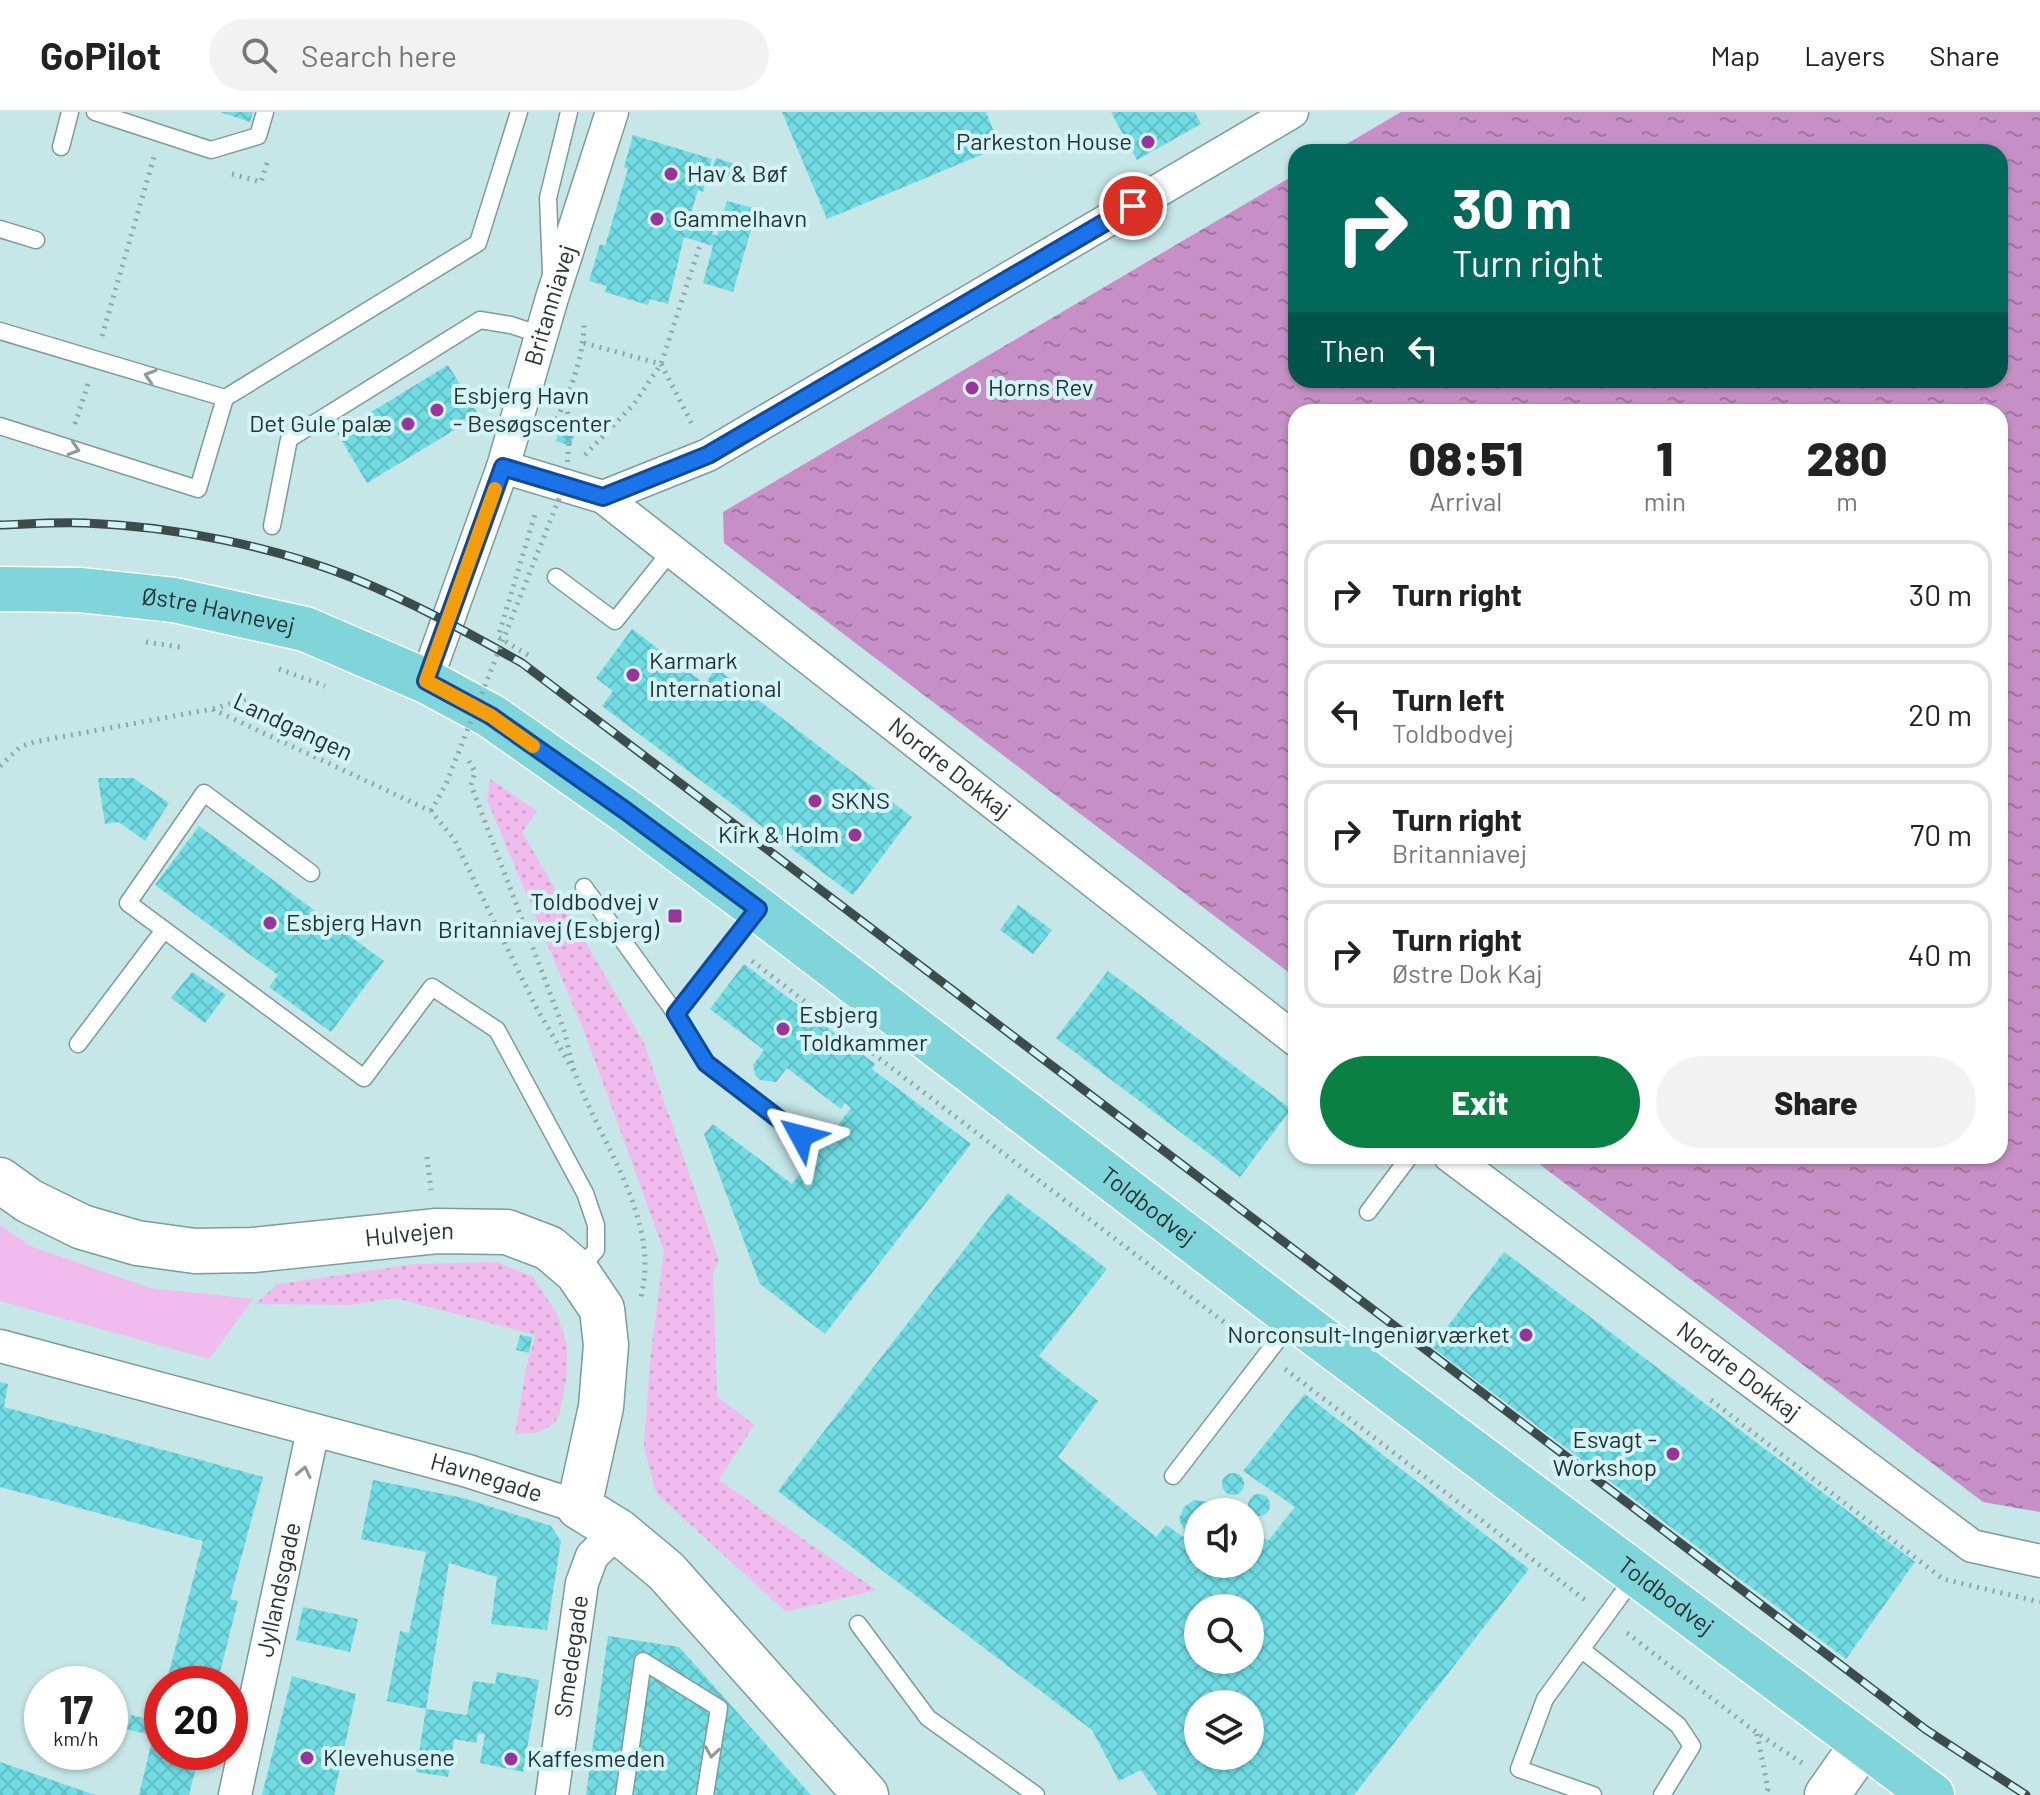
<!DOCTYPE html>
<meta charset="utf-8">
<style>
:root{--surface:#fff;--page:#f2f2f2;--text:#222;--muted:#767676;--line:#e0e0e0;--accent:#0b8043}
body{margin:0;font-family:Barlow,sans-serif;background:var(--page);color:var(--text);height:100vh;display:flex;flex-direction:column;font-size:30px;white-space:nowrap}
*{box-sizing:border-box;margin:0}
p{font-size:26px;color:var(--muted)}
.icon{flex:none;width:44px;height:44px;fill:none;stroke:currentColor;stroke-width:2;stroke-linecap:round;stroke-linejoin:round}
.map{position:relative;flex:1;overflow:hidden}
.side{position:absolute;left:1288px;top:292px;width:720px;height:760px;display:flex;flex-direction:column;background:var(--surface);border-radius:24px;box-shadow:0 2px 6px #0004}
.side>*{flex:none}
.top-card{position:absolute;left:1288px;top:32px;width:720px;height:244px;border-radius:24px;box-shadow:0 2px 6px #0004;background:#00695c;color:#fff;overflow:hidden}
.tools{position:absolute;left:1184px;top:1386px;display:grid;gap:16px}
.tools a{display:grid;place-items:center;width:80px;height:80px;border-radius:50%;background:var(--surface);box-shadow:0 2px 6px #0004;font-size:40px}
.speed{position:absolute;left:24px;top:1554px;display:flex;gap:16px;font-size:40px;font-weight:700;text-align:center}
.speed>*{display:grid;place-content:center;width:104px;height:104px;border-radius:50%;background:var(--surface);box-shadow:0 2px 6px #0004;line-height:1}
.speed small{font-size:20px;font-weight:400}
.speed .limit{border:12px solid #d22;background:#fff;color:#111}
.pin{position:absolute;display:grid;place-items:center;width:68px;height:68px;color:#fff;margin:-34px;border:4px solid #fff;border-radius:50%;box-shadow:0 2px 8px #0007}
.me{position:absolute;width:88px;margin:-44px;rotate:308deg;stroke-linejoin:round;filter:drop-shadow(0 0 6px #0008)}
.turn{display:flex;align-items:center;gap:28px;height:168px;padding:0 32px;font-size:36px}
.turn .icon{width:104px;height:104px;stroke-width:2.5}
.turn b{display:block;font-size:56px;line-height:68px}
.then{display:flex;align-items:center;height:76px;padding:0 32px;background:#0003;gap:16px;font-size:30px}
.eta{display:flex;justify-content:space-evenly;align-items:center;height:136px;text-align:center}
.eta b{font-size:48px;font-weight:800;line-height:56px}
.button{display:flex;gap:16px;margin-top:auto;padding:16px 32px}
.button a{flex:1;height:92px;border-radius:48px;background:var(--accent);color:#fff;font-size:32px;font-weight:800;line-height:92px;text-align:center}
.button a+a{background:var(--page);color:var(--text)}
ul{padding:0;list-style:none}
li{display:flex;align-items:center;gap:24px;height:108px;margin:0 16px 12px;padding:0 16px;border:4px solid var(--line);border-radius:24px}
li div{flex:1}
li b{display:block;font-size:30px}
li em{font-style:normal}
header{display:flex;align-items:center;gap:48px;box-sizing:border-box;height:112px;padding:0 40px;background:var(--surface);border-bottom:2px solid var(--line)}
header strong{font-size:38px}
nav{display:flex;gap:44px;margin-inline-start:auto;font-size:28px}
.search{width:560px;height:72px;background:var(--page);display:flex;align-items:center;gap:20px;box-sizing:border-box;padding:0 28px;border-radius:44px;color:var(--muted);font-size:30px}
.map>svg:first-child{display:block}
.grass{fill:url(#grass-dots)}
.park{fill:#efbced}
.water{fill:url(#water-ripples)}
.building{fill:url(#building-cross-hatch);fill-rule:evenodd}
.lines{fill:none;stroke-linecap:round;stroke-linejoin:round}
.lane-casing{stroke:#7c9b9c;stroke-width:19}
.street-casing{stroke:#7c9b9c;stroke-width:35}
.secondary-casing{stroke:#7c9b9c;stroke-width:47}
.primary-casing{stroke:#fff;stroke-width:47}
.path{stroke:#8ea6a8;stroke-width:5;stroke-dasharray:2 6;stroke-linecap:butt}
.lane{stroke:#fff;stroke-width:16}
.street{stroke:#fff;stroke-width:32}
.secondary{stroke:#fff;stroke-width:44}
.primary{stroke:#80d5da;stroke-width:44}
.rail-casing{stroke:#3c4b4c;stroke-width:9}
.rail{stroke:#d3f4f6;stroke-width:6;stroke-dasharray:18;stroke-linecap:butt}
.path-bridge{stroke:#8ea6a8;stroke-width:5;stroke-dasharray:2 6;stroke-linecap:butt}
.oneway{stroke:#929899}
.route-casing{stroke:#114b97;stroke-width:20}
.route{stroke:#1a73e8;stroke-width:14}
.slow{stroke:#f59e0b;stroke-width:14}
.poi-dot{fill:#98349a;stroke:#d3f4f6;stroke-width:3}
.labels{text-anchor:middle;stroke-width:8;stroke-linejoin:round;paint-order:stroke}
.poi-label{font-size:24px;fill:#263233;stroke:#d3f4f6;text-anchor:start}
.street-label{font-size:24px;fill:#263233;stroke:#d3f4f6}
</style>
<header>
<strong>GoPilot</strong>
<div class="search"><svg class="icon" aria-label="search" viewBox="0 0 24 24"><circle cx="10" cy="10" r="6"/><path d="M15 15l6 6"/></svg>Search here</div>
<nav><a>Map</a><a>Layers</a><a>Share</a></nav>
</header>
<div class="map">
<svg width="2040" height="1683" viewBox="0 0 2040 1683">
<defs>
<pattern id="grass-dots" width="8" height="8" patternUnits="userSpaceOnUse" patternTransform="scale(2)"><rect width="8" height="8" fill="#efbced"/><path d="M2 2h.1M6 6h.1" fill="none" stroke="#cda2cc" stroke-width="1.8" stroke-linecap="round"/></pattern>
<pattern id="water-ripples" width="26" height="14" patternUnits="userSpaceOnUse" patternTransform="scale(2)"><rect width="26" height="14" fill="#c68fc5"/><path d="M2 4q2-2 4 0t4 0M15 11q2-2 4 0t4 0" fill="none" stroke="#a175a1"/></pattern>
<pattern id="building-cross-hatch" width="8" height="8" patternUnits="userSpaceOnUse" patternTransform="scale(2)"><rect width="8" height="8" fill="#70dce3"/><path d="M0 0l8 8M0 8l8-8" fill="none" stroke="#61bdc3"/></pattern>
</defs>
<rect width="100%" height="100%" fill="#c6e6e8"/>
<g class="grass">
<polygon points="490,667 537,699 522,720 644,931 719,1148 713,1161 717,1284 754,1313 719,1368 876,1478 786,1500 656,1381 644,1334 650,1249 664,1139 586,924 487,688"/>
<polygon points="496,1150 533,1165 557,1202 567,1233 567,1262 560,1301 554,1312 536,1321 515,1322 527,1252 536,1223 395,1186 350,1193 255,1192 278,1172 415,1152"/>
</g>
<polygon class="park" points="0,1113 30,1134 150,1176 253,1187 209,1247 0,1189"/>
<polygon class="water" points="1401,0 2040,0 2040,1400 1983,1390 1529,1044 2000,1044 2000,300 1296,300 1296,866 724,431 723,400 1296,62 1296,268 2000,268 2000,40 1333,40"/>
<g class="building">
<polygon points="220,0 253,0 250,10"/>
<polygon points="782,0 986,0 1000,35 827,107"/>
<polygon points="1111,0 1195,0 1201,12 1137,48"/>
<polygon points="633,23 712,47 703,80 698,78 687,115 694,117 699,105 710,103 715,111 712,122 717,124 727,89 757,97 733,180 703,171 713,134 684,125 668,192 650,187 648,193 605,180 607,174 589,169 600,132 605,134 628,57 624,55"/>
<polygon points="716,46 735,52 730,66 711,61"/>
<polygon points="448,253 479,303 367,371 337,321"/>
<polygon points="561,311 576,316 571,334 556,329"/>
<polygon points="632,517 705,572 716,556 912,705 853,783 602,594 613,579 596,566"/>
<polygon points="98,666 133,666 169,691 145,729 119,710 105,712"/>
<polygon points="199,714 384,849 331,920 269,875 278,863 155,773"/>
<polygon points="1018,793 1052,818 1033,842 1000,818"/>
<polygon points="744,852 875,952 872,957 971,1032 825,1222 760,1172 704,1022 713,1012 792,1072 851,996 845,991 841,997 787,956 776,970 760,968 755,962 753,953 764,938 710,897"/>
<polygon points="1108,859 1291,997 1240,1065 1056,926"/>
<polygon points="192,860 226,883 205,911 171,886"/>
<path d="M1008 1081 1107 1157 1039 1244 1098 1289 1058 1345 1156 1425 1166 1413 1198 1435V1452H1250V1416L1268 1429 1295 1395 1243 1359 1305 1282 1529 1457 1354 1683H1158L1141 1658 1119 1669 1092 1618 778 1379ZM1198 1496H1250V1548H1198ZM1198 1592H1250V1644H1198Z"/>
<polygon points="1504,1140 1915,1450 1846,1547 1432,1235"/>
<polygon points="520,1223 532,1225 529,1241 516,1238"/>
<polygon points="0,1270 8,1272 4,1295 263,1365 230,1487 238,1489 217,1572 166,1572 203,1429 0,1375"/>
<circle cx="1233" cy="1372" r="11"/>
<polygon points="373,1368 463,1386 551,1414 561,1429 547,1518 491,1512 497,1465 449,1451 426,1597 387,1589 400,1519 409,1521 426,1440 361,1427"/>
<circle cx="1259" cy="1393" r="11"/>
<polygon points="1194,1388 1207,1390 1218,1400 1198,1400 1198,1428 1187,1424 1179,1407 1184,1395"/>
<polygon points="303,1495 358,1507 350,1540 296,1528"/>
<polygon points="608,1524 679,1535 811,1683 586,1683"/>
<polygon points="497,1560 539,1568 523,1660 480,1651 485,1622 478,1621 476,1631 454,1627 448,1665 416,1660 426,1597 467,1603 473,1569 495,1572"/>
<polygon points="292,1564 356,1582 334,1683 262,1683"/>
<polygon points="162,1591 162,1640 200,1640 189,1683 139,1683 153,1624 127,1617 131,1603 156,1609"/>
<polygon points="0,1650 95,1683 0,1683"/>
</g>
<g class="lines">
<defs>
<g id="lane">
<polyline points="95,0 211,38 258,24 265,0"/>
<polyline points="61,35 70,0"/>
<polyline points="0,117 36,128"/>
<polyline points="551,160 548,86 569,0"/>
<polyline points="0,219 225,286"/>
<polyline points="0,314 198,377 225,286 478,131 519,0"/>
<polyline points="272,414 289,327 480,208 511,213 541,223"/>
<polyline points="556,465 615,509 671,439"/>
<polyline points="311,761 204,681 128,791 364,966 432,875 497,918 585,1081 596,1113 596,1138 578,1159"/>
<polyline points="584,775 676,902 706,951 801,1024"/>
<polyline points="676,902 757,798"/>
<polyline points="78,932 164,818"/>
<polyline points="1368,1100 1410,1044"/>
<polyline points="1173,1364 1293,1208"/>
<polyline points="858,1512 928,1606 1036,1683"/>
<polyline points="1582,1538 1678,1613 1692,1634 1662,1683"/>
<polyline points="624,1683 643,1549 719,1596 705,1683"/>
<polyline points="1593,1683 1519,1657 1545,1587 1635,1464"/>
</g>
<g id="street">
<polyline points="503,355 603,385 708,343 1292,0"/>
<path id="s1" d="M603 385 1296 928"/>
<path id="s2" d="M426 569 503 355 552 186 612 0"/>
<path id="s3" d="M1450 1044 1972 1434 2040 1449"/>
<path id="s4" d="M0 1234 468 1359 579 1395"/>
<path id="s5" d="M235 1683 313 1318"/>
<path id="s6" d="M552 1683 582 1471 592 1444 618 1419"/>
</g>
<g id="secondary">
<path id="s7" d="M0 1068 29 1089 82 1115 137 1131 195 1139 253 1138 437 1119 507 1120 549 1136 577 1160 602 1197 606 1233 601 1295 579 1395 618 1419 666 1459 866 1683"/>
<polyline points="1827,1683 1863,1632"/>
</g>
<g id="primary">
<path id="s8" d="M0 477 80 478 174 488 305 517 426 569 491 604 626 699 758 797 1294 1206 1932 1683"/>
</g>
</defs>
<use href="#lane" class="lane-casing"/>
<use href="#street" class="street-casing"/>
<use href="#secondary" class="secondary-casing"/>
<use href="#primary" class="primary-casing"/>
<g class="path">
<polyline points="232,62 261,70 267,51"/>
<polyline points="102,224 154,45"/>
<polyline points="584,231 661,252 693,314"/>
<polyline points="566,292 570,314"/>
<path d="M557 307C571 276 584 245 584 210"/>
<polyline points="75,312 88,272"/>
<polyline points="585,343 634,292 661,252 701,130"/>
<polyline points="146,530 180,535"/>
<polyline points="528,543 498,525 536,399"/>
<polyline points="279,557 325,574"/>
<polyline points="213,597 249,586"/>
<path d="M469 649 475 660 471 673 564 918C568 932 570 947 575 961 600 1032 661 1106 641 1185"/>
<polyline points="0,654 20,635 34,630 212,597 431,699 454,727 537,897 575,961"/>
<polyline points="752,849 1246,1227"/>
<polyline points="427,1045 431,1078"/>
<polyline points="1285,1257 1585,1488"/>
<polyline points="1711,1288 1943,1467 2040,1490"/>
<polyline points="1627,1521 1757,1621 1802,1651"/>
<polyline points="1757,1622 1768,1677 1764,1683"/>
</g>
<use href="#lane" class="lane"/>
<use href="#street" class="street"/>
<use href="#secondary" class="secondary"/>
<use href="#primary" class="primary"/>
<defs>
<path id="rail" d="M0 413C28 412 57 410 85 411 170 414 274 434 353 466 412 490 467 520 522 551L1925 1617 2026 1683"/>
</defs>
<use href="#rail" class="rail-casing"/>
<use href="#rail" class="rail"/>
<polyline class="path-bridge" points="431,699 446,672 566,369 570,314"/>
</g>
<defs><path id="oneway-chevron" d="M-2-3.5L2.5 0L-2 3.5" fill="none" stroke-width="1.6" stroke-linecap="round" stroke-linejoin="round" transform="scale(2)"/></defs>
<g class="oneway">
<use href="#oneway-chevron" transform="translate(150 264) rotate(-163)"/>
<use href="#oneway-chevron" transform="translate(74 337) rotate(18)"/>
<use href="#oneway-chevron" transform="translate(304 1360) rotate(-78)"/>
<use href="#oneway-chevron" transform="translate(712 1640) rotate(99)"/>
</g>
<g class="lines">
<defs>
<polyline id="route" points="801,1024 706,951 676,902 758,797 626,699 491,604 426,569 432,552 503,355 603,385 708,343 1133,94"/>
</defs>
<use href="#route" class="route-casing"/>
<use href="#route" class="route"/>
<polyline class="slow" points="495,377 426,569 491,604 533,634"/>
</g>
<g class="poi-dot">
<circle cx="1148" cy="30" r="8"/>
<circle cx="671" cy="62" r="8"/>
<circle cx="657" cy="107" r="8"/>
<circle cx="972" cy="276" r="8"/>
<circle cx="437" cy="298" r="8"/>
<circle cx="408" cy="312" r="8"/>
<circle cx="633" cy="563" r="8"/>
<circle cx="815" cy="689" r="8"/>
<circle cx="855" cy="723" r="8"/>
<rect x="667" y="796" width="16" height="16" rx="4"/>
<circle cx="270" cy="811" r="8"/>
<circle cx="783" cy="917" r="8"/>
<circle cx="1526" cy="1223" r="8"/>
<circle cx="1673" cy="1342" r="8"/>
<circle cx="307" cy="1646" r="8"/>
<circle cx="511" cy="1647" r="8"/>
</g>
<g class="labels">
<g class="poi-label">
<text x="1132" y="38" text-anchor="end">Parkeston House</text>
<text x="687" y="70">Hav &amp; Bøf</text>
<text x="673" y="115">Gammelhavn</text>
<text x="988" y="284">Horns Rev</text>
<text x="453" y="292">Esbjerg Havn<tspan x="453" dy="28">- Besøgscenter</tspan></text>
<text x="392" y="320" text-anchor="end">Det Gule palæ</text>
<text x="649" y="557">Karmark<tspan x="649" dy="28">International</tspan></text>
<text x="831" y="697">SKNS</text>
<text x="839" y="731" text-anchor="end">Kirk &amp; Holm</text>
<text x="659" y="798" text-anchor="end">Toldbodvej v<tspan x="659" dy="28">Britanniavej (Esbjerg)</tspan></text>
<text x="286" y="819">Esbjerg Havn</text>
<text x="799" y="911">Esbjerg<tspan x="799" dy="28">Toldkammer</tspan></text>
<text x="1510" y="1231" text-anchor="end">Norconsult-Ingeniørværket</text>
<text x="1657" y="1336" text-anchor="end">Esvagt -<tspan x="1657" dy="28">Workshop</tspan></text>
<text x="323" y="1654">Klevehusene</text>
<text x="527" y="1655">Kaffesmeden</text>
</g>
<g class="street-label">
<text dy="8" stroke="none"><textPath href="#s2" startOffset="396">Britanniavej</textPath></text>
<text dy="8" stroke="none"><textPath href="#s8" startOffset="220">Østre Havnevej</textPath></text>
<text transform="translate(293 615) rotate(25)" y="8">Landgangen</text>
<text dy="8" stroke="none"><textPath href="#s1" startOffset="440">Nordre Dokkaj</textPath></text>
<text dy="8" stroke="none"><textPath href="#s8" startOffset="1334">Toldbodvej</textPath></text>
<text dy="8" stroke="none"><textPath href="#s7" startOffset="426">Hulvejen</textPath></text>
<text dy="8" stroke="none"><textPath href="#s3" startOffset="360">Nordre Dokkaj</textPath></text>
<text dy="8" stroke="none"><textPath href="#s4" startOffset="504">Havnegade</textPath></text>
<text dy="8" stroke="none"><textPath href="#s5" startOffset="210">Jyllandsgade</textPath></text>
<text dy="8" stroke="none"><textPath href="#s8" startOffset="1982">Toldbodvej</textPath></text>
<text dy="8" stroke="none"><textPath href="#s6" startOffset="140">Smedegade</textPath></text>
</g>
</g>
</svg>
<div class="tools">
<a><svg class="icon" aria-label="sound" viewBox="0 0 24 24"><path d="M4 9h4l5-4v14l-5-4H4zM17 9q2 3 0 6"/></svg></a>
<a><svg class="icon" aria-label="search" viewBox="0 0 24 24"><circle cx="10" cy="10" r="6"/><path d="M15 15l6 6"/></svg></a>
<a><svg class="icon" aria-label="layers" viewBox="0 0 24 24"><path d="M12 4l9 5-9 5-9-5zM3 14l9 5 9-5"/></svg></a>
</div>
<div class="speed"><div>17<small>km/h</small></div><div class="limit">20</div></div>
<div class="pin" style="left:1133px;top:94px;background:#d93025"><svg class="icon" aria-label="arrive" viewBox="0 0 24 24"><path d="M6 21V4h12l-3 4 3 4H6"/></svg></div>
<svg class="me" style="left:801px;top:1024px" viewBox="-20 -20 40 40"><path d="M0-17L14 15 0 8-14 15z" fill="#1a73e8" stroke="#fff" stroke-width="4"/></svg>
<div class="top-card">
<div class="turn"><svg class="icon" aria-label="right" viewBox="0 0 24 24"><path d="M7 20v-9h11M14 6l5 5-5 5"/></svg><div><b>30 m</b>Turn right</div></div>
<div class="then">Then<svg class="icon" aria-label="left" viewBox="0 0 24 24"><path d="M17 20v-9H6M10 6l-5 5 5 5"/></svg></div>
</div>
<section class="side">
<div class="eta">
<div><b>08:51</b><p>Arrival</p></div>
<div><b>1</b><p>min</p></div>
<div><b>280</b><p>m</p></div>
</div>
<ul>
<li><svg class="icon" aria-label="right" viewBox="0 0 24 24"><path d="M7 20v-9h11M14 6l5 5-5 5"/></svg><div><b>Turn right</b></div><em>30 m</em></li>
<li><svg class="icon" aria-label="left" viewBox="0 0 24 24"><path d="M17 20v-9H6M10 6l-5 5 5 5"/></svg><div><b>Turn left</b><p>Toldbodvej</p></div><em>20 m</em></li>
<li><svg class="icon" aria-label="right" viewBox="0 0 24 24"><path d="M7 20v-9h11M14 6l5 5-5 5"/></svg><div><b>Turn right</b><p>Britanniavej</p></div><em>70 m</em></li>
<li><svg class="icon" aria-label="right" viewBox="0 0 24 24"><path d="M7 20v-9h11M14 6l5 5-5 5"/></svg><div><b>Turn right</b><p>Østre Dok Kaj</p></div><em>40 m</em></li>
</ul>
<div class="button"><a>Exit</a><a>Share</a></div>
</section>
</div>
